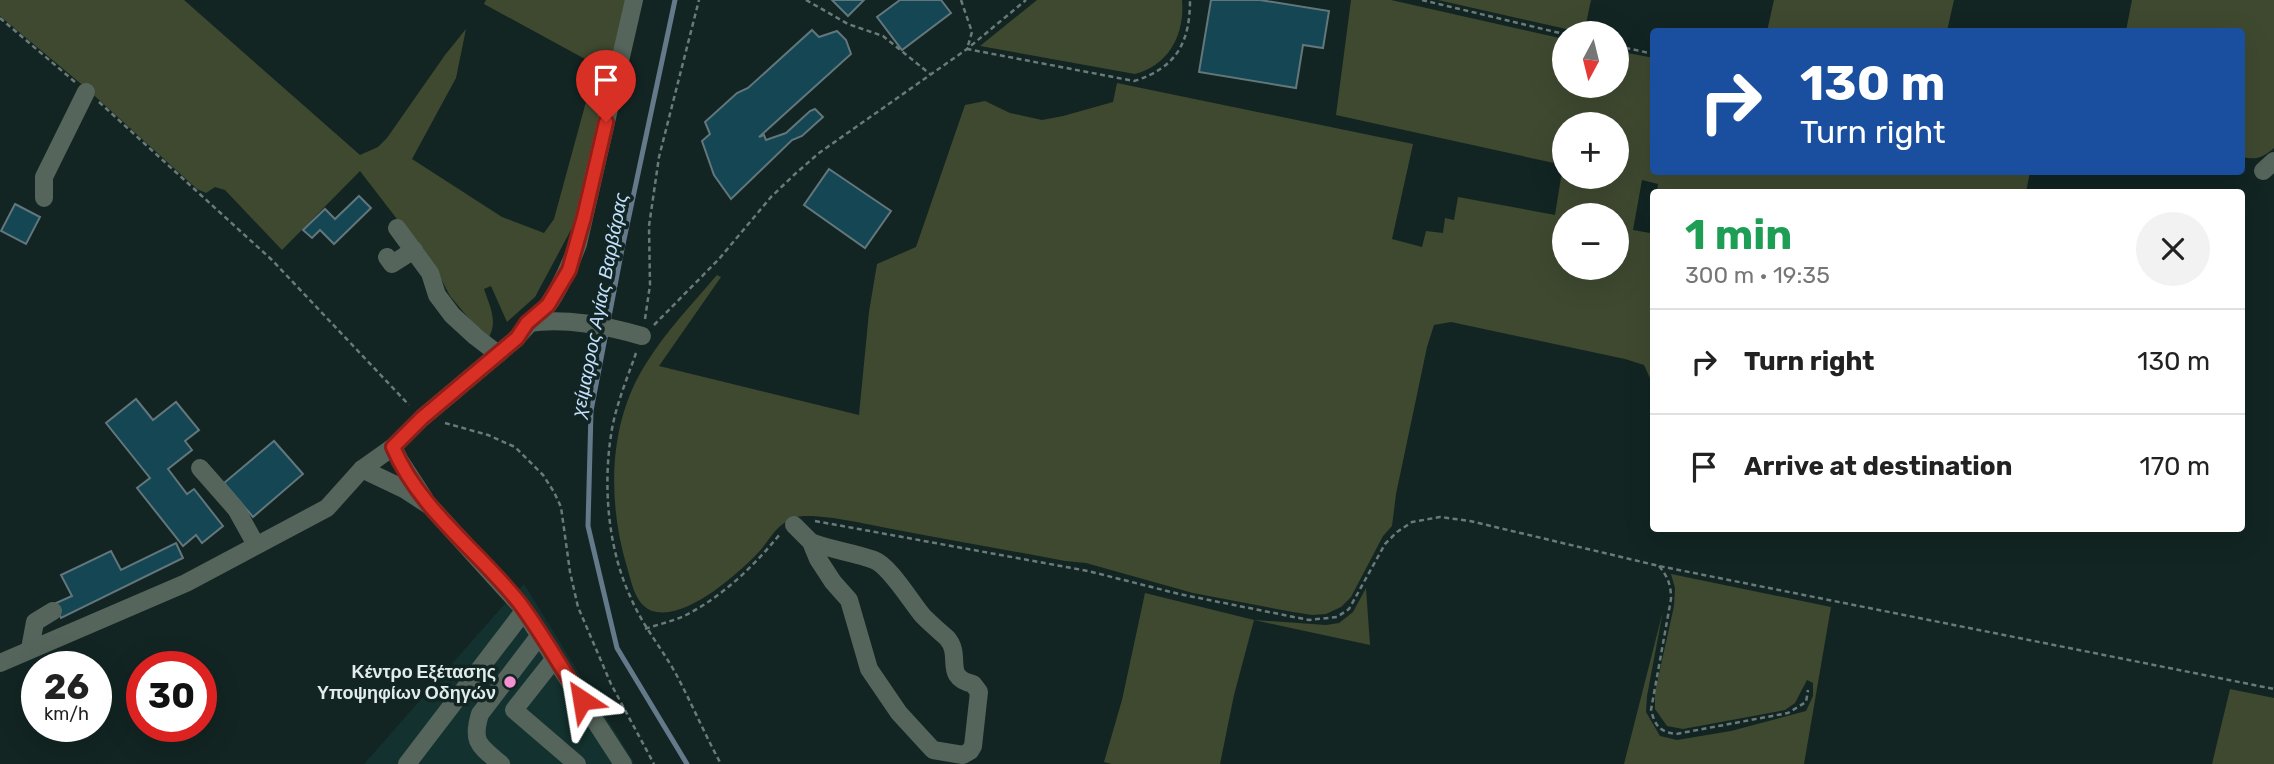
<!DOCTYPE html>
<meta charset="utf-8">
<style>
:root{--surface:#fff;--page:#f2f2f2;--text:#222;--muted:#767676;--line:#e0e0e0}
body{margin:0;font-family:Rubik,sans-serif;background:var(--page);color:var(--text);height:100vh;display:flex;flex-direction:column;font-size:26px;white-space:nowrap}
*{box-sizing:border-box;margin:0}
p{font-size:23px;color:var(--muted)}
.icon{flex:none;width:38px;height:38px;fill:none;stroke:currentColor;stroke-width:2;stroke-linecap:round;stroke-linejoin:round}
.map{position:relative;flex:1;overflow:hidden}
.sheet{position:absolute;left:1650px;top:189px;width:595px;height:343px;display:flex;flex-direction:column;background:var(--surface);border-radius:7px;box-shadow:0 7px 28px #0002}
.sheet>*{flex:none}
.top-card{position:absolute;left:1650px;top:28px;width:595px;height:147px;border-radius:7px;box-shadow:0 7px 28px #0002;background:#1a4fa0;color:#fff;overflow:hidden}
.needle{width:46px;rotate:187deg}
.fabs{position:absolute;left:1552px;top:21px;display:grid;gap:14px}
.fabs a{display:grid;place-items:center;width:77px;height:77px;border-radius:50%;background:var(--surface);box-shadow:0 7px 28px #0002;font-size:35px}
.speed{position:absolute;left:21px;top:651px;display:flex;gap:14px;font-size:35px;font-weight:700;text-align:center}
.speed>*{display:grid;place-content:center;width:91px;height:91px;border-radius:50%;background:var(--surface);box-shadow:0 7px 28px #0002;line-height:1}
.speed small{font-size:18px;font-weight:400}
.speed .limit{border:10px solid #d22;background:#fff;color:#111}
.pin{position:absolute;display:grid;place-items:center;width:60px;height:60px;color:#fff;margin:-72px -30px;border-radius:50% 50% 50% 0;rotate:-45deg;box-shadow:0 0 7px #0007}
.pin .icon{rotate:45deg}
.me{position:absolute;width:77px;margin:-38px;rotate:327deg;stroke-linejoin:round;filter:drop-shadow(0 0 5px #0008)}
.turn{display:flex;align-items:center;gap:24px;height:147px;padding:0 35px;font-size:32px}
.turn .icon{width:91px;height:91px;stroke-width:2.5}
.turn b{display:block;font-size:49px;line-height:60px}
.round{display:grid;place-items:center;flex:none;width:74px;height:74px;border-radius:37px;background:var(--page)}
.head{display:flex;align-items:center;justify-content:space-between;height:119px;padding:0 35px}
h1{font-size:42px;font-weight:700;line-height:52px;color:#1e9e55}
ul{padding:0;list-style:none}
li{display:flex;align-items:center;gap:21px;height:105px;padding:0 35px;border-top:2px solid var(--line)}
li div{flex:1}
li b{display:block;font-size:26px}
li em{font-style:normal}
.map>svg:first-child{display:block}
.built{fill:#13312e}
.green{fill:#3f4930;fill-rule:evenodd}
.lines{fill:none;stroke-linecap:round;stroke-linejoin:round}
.stream{stroke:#647a8b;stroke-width:5}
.building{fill:#144653;stroke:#62767c;stroke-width:2}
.path{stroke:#6a7a78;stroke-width:2.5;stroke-dasharray:5 3.5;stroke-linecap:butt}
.minor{stroke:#55655b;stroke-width:18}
.route-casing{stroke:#8d1f18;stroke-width:18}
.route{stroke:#d93025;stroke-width:12}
.poi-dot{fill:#f690d0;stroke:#122523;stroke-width:2.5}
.labels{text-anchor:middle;stroke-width:7;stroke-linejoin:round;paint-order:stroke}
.poi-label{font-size:18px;font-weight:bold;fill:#e1edeb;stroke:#122523;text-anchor:end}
.water-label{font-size:19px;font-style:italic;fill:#c3e0fe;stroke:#122523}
</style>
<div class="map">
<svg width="2274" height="764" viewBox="0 0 2274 764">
<rect width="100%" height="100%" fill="#122523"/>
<polygon class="built" points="524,584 635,764 364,764 502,607"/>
<g class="green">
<path d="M0 0H184L360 155 378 147 387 138 445 55 466 29 456 78 412 159 502 217 544 233 554 219 596 65 484 4 486 0H627L573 226 535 297 507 322 491 286 484 289C490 307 499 323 487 340L450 296 437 271 360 171 282 250 225 190 215 187 206 193 197 189 86 88 0 16Z"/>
<path d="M1037 0H1182C1185 34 1169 65 1135 74L980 46Z"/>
<path d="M1351 0H1391L1564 39V86H1617V51L1654 58V172H2030L2026 192H1657L1658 184 1642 180 1633 230 1650 233 1654 211V387L1644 365 1625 359 1451 322 1434 325 1427 347 1396 494 1392 526 1383 536 1351 597 1341 607 1326 614 1312 615 1293 612 1193 593 1086 563 1065 561C1007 550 950 540 892 529 869 525 812 511 793 518 774 526 769 542 756 555 735 576 689 617 657 612 636 609 632 584 627 567 607 501 608 421 647 362 667 330 693 303 717 275L721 277 659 366 859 415 869 312 877 264 916 247 965 105 985 101 1010 113 1042 120 1063 116 1113 102 1117 83 1413 144 1392 239 1422 247 1426 231 1443 233 1445 218 1454 220 1458 197 1555 215 1563 165 1336 115ZM1564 124H1617V177H1564ZM1564 215H1617V268H1564Z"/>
<polygon points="1438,0 1591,0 1584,33"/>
<polygon points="1774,0 1954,0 1947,31 1767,31"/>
<path d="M2132 0H2274V148C2262 158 2257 160 2242 157V32L2126 31Z"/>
<polygon points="1671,574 1831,607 1804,764 1624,764 1663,611 1647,696 1646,712 1660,736 1677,740 1731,731 1806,711 1813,696 1813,683 1807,680 1795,703 1785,710 1683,729 1667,726 1655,709 1655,692 1674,606 1675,588"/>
<polygon points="1366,588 1370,645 1254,620 1234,695 1220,764 1112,764 1104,762 1122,700 1145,593 1254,620 1326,625 1339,623 1353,612"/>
<polygon points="2230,689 2274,698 2274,764 2212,764"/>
</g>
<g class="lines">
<polyline class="stream" points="675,0 622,249 591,411 588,526 617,648 687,764"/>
</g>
<g class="building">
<polygon points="832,0 864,0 848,16"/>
<polygon points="900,0 941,0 951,13 902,50 877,17"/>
<polygon points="1211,0 1260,0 1329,11 1323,48 1303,45 1296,88 1199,72"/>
<polygon points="812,30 819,37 837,31 846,40 851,54 759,137 764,135 766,140 786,133 810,111 815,109 823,117 802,136 792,140 731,199 714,175 702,141 710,134 705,122 737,93 748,88"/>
<polygon points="829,169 891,211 865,248 804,205"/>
<polygon points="359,196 371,208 334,244 320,230 312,238 303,230 325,209 335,219"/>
<polygon points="15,204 40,217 26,244 1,231"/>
<polygon points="136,399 153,420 176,402 199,430 185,441 192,450 168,469 187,494 194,489 223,526 202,543 196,535 183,546 137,488 150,478 106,423"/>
<polygon points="274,441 303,474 253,517 224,483"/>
<polygon points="176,543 183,558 61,618 54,604 72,596 61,575 111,551 121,570"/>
</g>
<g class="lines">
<g class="path">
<polyline points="806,0 848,24 883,36 930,74"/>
<path d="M961 0 972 32 967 49 1134 81C1176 68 1190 43 1190 0"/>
<polyline points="1422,0 1564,34"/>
<polyline points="0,18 75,82"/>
<polyline points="1617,46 1654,54"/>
<polyline points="99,102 272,260 409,405"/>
<polyline points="645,319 650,285 649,226 659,157 699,0"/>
<polyline points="654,325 719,259 771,197 795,174 819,153 967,49 1026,0"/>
<path d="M636 353C627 379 615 407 611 435 603 487 608 548 630 596 642 625 661 647 676 674 692 704 705 735 721 764"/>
<polyline points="445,423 488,435 515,447 543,475 554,492 561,507 570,572 578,607 611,684 654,764"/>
<polyline points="815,521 1088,571 1179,594 1309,620 1337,617 1349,609 1385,544 1397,532 1412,522 1440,517 1470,521 1659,566 2274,689"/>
<path d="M1659 566C1668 577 1671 585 1671 599L1651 710C1655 726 1660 732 1676 734L1788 713 1806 702 1808 690"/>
<path d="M645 629C659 624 674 621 686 615 723 596 754 566 780 534"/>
</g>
<g class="minor">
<polyline points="2263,171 2274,161"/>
<polyline points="44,198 44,177 86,92"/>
<polyline points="397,228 430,273 437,295 452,315 476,337 498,354"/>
<polyline points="387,257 392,264 414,250"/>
<path d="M528 323C567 318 604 325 642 336"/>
<polyline points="393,447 400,461 424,498"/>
<polyline points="200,468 236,509 256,545"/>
<polyline points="362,469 404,489 430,506 520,605 623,764"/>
<path d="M794 525 811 542 818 559 833 582 849 600 869 669 899 713 933 750 963 755 970 751 973 746 979 692 973 684C942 677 963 656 947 638 939 631 931 624 923 616 911 602 890 566 874 560 853 552 831 550 811 542"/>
<polyline points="30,649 35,622 53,611"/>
<polyline points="555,658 514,710 577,764"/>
<path d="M0 663 186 583 327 508 362 469 393 447 422 418 517 338C526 325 538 317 548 305 561 287 570 265 578 244L634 0"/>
<polyline points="407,764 524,611"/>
<path d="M501 764C480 746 471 743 480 714L540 635"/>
</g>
</g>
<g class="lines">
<defs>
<path id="route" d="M582 700C562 669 543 635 521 605 480 552 420 511 393 447L422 418 517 338 527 323 548 305 569 270 584 217 606 122"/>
</defs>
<use href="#route" class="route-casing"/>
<use href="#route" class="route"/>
</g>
<circle class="poi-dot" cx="510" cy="682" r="7"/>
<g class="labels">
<g class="poi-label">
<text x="496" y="678">Κέντρο Εξέτασης<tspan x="496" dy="21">Υποψηφίων Οδηγών</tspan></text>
</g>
<g class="water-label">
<text transform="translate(599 305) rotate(-79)" y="7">χείμαρρος Αγίας Βαρβάρας</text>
</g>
</g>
</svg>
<div class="fabs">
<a><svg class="needle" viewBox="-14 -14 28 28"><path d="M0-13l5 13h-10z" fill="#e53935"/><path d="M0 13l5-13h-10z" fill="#767676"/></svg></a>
<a>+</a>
<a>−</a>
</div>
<div class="speed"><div>26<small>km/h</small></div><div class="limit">30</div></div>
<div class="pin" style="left:606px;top:122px;background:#d93025"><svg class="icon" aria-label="arrive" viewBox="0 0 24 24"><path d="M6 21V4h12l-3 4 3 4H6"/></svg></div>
<svg class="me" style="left:582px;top:700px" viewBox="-20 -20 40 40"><path d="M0-17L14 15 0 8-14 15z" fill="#d93025" stroke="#fff" stroke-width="4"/></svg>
<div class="top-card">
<div class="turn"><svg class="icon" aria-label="right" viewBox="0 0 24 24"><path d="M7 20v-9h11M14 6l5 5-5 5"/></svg><div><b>130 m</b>Turn right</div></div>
</div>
<section class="sheet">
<div class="head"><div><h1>1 min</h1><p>300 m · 19:35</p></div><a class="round"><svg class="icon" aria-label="close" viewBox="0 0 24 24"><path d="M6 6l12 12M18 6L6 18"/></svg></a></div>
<ul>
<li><svg class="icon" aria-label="right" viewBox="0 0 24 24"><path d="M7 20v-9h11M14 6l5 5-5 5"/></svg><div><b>Turn right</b></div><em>130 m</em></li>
<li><svg class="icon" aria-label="arrive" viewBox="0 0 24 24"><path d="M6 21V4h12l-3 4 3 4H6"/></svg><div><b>Arrive at destination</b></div><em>170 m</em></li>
</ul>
</section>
</div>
